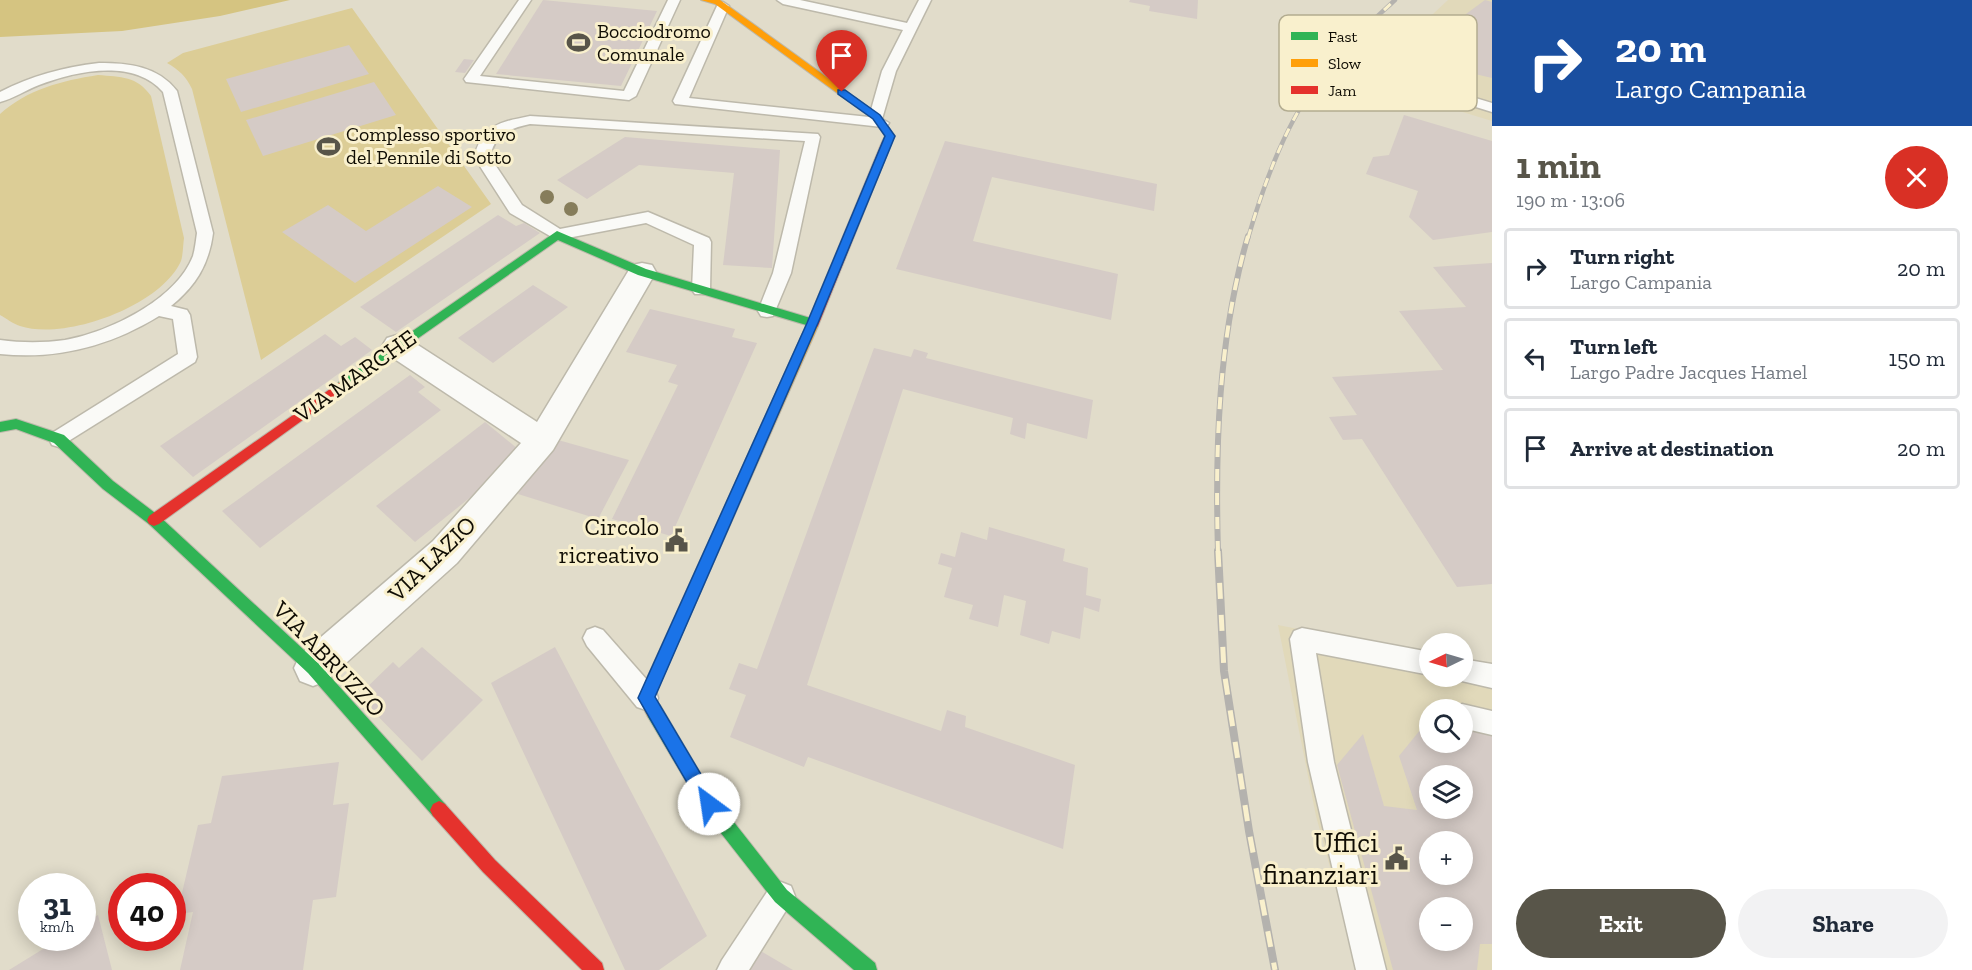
<!DOCTYPE html>
<meta charset="utf-8">
<style>
:root{--surface:#fff;--page:#f2f2f3;--text:#1f2937;--muted:#747a83;--line:#e0e1e3;--accent:#585549}
body{margin:0;font-family:"Zilla Slab",serif;background:var(--page);color:var(--text);height:100vh;display:flex;flex-direction:column;font-size:22px;white-space:nowrap}
*{box-sizing:border-box;margin:0}
p{font-size:20px;color:var(--muted)}
.icon{flex:none;width:33px;height:33px;fill:none;stroke:currentColor;stroke-width:2;stroke-linecap:round;stroke-linejoin:round}
.map{position:relative;flex:1;overflow:hidden}
.panel{display:flex;flex-direction:column;background:var(--surface);width:480px}
.panel>*{flex:none}
.banner{background:#1a4fa0;color:#fff;overflow:hidden}
.needle{width:39px;rotate:265deg}
.controls{position:absolute;left:1419px;top:633px;display:grid;gap:12px}
.controls a{display:grid;place-items:center;width:54px;height:54px;border-radius:50%;background:var(--surface);box-shadow:0 3px 15px #0003;font-size:30px}
.speed{position:absolute;left:18px;top:873px;display:flex;gap:12px;font-size:30px;font-weight:700;text-align:center}
.speed>*{display:grid;place-content:center;width:78px;height:78px;border-radius:50%;background:var(--surface);box-shadow:0 3px 15px #0003;line-height:1}
.speed small{font-size:15px;font-weight:400}
.speed .limit{border:9px solid #d22;background:#fff;color:#111}
.pin{position:absolute;display:grid;place-items:center;width:51px;height:51px;color:#fff;margin:-62px -26px;border-radius:50% 50% 50% 0;rotate:-45deg;box-shadow:0 0 6px #0007}
.pin .icon{rotate:45deg}
.me{position:absolute;width:66px;margin:-33px;rotate:329deg;stroke-linejoin:round;filter:drop-shadow(0 0 4px #0008)}
.turn{display:flex;align-items:center;gap:21px;height:126px;padding:0 24px;font-size:27px}
.turn .icon{width:78px;height:78px;stroke-width:2.5}
.turn b{display:block;font-size:42px;line-height:51px}
.round{display:grid;place-items:center;flex:none;width:63px;height:63px;border-radius:32px;background:var(--page)}
.overview{display:flex;align-items:center;justify-content:space-between;height:102px;padding:0 24px}
h1{font-size:36px;font-weight:700;line-height:45px;color:var(--accent)}
.button{display:flex;gap:12px;margin-top:auto;padding:12px 24px}
.button a{flex:1;height:69px;border-radius:36px;background:var(--accent);color:#fff;font-size:24px;font-weight:700;line-height:69px;text-align:center}
.button a+a{background:var(--page);color:var(--text)}
ul{padding:0;list-style:none}
li{display:flex;align-items:center;gap:18px;height:81px;margin:0 12px 9px;padding:0 12px;border:3px solid var(--line);border-radius:6px}
li div{flex:1}
li b{display:block;font-size:22px}
li em{font-style:normal}
main{display:flex;flex:1;min-height:0}
.map>svg:first-child{display:block}
.built{fill:#e1d9ba;fill-rule:evenodd}
.green{fill:#dccd96}
.forest{fill:#d5c481}
.building{fill:#d5cbc6;fill-rule:evenodd}
.lines{fill:none;stroke-linecap:round;stroke-linejoin:round}
.lane-casing{stroke:#bdb9ab;stroke-width:3}
.street-casing{stroke:#bdb9ab;stroke-width:3}
.fast-casing{stroke:#bdb9ab;stroke-width:2}
.slow-casing{stroke:#bdb9ab;stroke-width:2}
.jam-casing{stroke:#bdb9ab;stroke-width:2}
.lane{fill:#fafaf7;fill-rule:evenodd}
.street{fill:#fafaf7;fill-rule:evenodd}
.fast{fill:#30b455;fill-rule:evenodd}
.slow{fill:#ff9f0a;fill-rule:evenodd}
.jam{fill:#e5322d;fill-rule:evenodd}
.rail-far2-casing{stroke:#b4b2ae;stroke-width:4.5}
.rail-far1-casing{stroke:#b4b2ae;stroke-width:6}
.rail-casing{stroke:#b4b2ae;stroke-width:8}
.rail-far2{stroke:#f9f0cd;stroke-width:3;stroke-dasharray:9;stroke-linecap:butt}
.rail-far1{stroke:#f9f0cd;stroke-width:4;stroke-dasharray:12;stroke-linecap:butt}
.rail{stroke:#f9f0cd;stroke-width:5;stroke-dasharray:16;stroke-linecap:butt}
.tree{fill:#867d5b}
.route{fill:#1a73e8;stroke:#114b97;stroke-width:1.5}
.labels{text-anchor:middle;stroke-width:6;stroke-linejoin:round;paint-order:stroke}
.far-poi-label{font-size:20px;fill:#0f0c03;stroke:#f9f0cd;text-anchor:start}
.street-label{font-size:24px;fill:#0f0c03;stroke:#f9f0cd}
.poi-label{font-size:24px;fill:#0f0c03;stroke:#f9f0cd;text-anchor:end}
.near-poi-label{font-size:28px;fill:#0f0c03;stroke:#f9f0cd;text-anchor:end}
.key{fill:#f9f0cd;stroke:#b3ac90;stroke-width:1.5}
.key-label{font-size:16px;fill:#0f0c03}
</style>
<main>
<div class="map">
<svg width="1492" height="970" viewBox="0 0 1492 970">
<rect width="100%" height="100%" fill="#e1dcca"/>
<g class="built">
<polygon points="1448,0 1492,0 1492,121 1361,81"/>
<path d="M1278 625 1429 655 1430 676H1462L1492 668V970H1358L1316 816ZM1430 710H1462V742H1430ZM1430 776H1462V808H1430ZM1430 842H1462V874H1430ZM1430 908H1462V940H1430Z"/>
</g>
<g class="green">
<path d="M352 8 491 204 261 360 192 89C186 76 179 70 167 63L183 53Z"/>
<path d="M98 75C121 77 137 76 151 96L184 238C183 245 183 255 181 261 161 306 65 341 20 326 13 324 6 318 0 315V114C28 89 61 81 98 75Z"/>
</g>
<polygon class="forest" points="0,0 290,0 220,16 122,31 0,37"/>
<g class="building">
<polygon points="543,0 657,11 621,86 496,74"/>
<polygon points="1130,0 1198,0 1197,19 1149,11 1150,6 1129,2"/>
<polygon points="1485,0 1492,2 1492,78 1445,67 1424,45"/>
<polygon points="349,45 369,74 241,112 226,79"/>
<polygon points="464,59 474,60 465,73 455,72"/>
<polygon points="374,82 396,115 263,156 246,120"/>
<polygon points="1404,115 1492,141 1492,232 1433,240 1409,217 1418,191 1366,174 1373,157 1389,155"/>
<polygon points="625,137 780,150 772,268 723,265 734,173 639,165 587,199 557,180"/>
<polygon points="945,141 1157,184 1154,211 992,177 973,241 1118,274 1111,320 896,269"/>
<polygon points="438,186 472,207 355,283 282,232 328,205 366,231"/>
<polygon points="498,215 516,226 524,223 540,233 396,332 360,307"/>
<polygon points="1492,263 1492,584 1457,587 1362,439 1343,440 1329,417 1357,415 1332,377 1443,370 1399,311 1466,307 1433,267"/>
<polygon points="533,285 568,307 493,363 458,338"/>
<polygon points="650,309 735,329 732,337 757,343 671,536 612,519 678,385 668,382 677,365 626,352"/>
<polygon points="325,334 341,346 355,337 372,350 193,477 160,446"/>
<polygon points="874,348 911,357 914,349 928,353 926,358 1093,400 1087,439 1027,423 1025,439 1010,434 1013,418 903,389 807,685 941,731 947,710 966,716 965,727 1075,765 1063,849 808,757 804,767 730,737 746,695 729,689 739,663 757,669"/>
<polygon points="410,375 425,387 418,392 441,410 260,548 222,511"/>
<polygon points="485,422 524,454 415,542 376,506"/>
<polygon points="551,438 629,460 598,519 518,494"/>
<polygon points="989,527 1065,549 1063,561 1088,568 1086,595 1101,599 1099,612 1084,607 1080,639 1052,631 1049,644 1020,635 1026,601 1004,595 998,627 969,619 973,605 944,597 952,568 938,564 941,553 955,557 961,532 987,540"/>
<polygon points="422,647 483,700 422,761 358,696 393,662 399,668"/>
<polygon points="555,647 707,936 659,970 625,970 491,683"/>
<path d="M1425 724 1430 725V742H1462V729L1492 732V944H1480L1477 970H1393L1337 765 1363 734 1384 806 1417 810 1399 756ZM1430 776H1462V808H1430ZM1430 842H1462V874H1430ZM1430 908H1462V940H1430Z"/>
<polygon points="339,762 333,805 349,803 336,897 313,900 303,970 180,970 193,912 177,914 198,825 211,823 222,776"/>
<polygon points="98,915 112,970 9,970 61,938 82,938 82,924"/>
<polygon points="752,946 793,970 742,970"/>
</g>
<g class="lines">
<defs>
<g id="lane">
<polygon points="519,0 531,0 480,76 624,91 668,0 680,0 636,96 629,100 466,82 464,79"/>
<polygon points="777,0 800,0 907,23 919,0 931,0 896,71 882,119 889,123 887,126 882,127 675,104 673,101 717,6 723,2 729,6 689,98 869,117 882,71 903,30 783,4"/>
<path d="M99 63C129 63 158 66 177 91L213 233C209 264 196 286 171 306L187 310 190 315 197 357 195 362 59 447 52 445 49 439 52 433 178 354 173 319 159 316C110 346 58 360 0 354V340C22 343 43 343 65 340 109 332 176 300 193 256 195 249 196 240 197 233L163 92C134 58 75 71 39 85 26 90 13 99 0 102V92C31 76 64 67 99 63Z"/>
<polygon points="1413,79 1492,103 1492,112 1408,86 1406,83"/>
<path d="M530 116 818 134 820 137 791 273 773 316 767 317 761 316 758 311 773 273 805 141 530 124C508 129 495 134 490 157L522 205 560 229 648 212 709 238 711 242 710 290 707 294H695L692 290 694 245 646 223 557 240 510 213 474 157C483 124 501 122 530 116Z"/>
<polygon points="595,627 603,630 655,689 658,698 655,707 646,710 637,707 587,646 583,638 587,630"/>
<polygon points="1302,628 1430,652 1430,675 1316,653 1334,762 1386,970 1356,970 1308,762 1290,639 1294,631"/>
<polygon points="1462,659 1492,664 1492,688 1453,679 1452,676 1462,676"/>
<polygon points="1462,704 1492,711 1492,735 1462,728 1462,710 1452,710"/>
<polygon points="781,882 791,886 795,896 749,970 717,970 722,960 771,886"/>
</g>
<polygon id="street" points="642,263 652,265 656,272 553,450 457,563 326,681 313,686 300,681 294,668 300,655 433,541 521,443 387,354 382,346 387,338 397,335 407,338 537,422 632,265"/>
<g id="fast">
<polygon points="557,231 646,269 817,320 819,323 813,327 638,275 558,240 347,388 339,388 337,385 339,382"/>
<polygon points="16,419 64,435 113,481 159,516 318,663 445,804 448,810 445,816 439,819 433,816 308,673 149,524 103,489 54,443 16,429 0,432 0,422"/>
<polygon points="654,703 660,705 715,798 787,890 875,963 877,970 854,970 775,902 703,810 648,717 646,711 648,705"/>
</g>
<g id="slow">
<polygon points="701,0 720,0 879,115 895,136 890,144 884,144 882,142 885,136 873,119 715,4"/>
<polygon points="812,322 818,326 654,697 662,711 660,717 654,719 648,717 638,698 806,326"/>
</g>
<g id="jam">
<polygon points="887,139 892,142 818,326 812,330 808,329 806,326 882,142"/>
<polygon points="343,380 347,382 349,385 347,388 159,524 154,526 149,524 147,520 149,516"/>
<polygon points="439,801 445,804 495,860 602,963 604,970 582,970 483,872 433,816 430,810 433,804"/>
</g>
</defs>
<use href="#lane" class="lane-casing"/>
<use href="#street" class="street-casing"/>
<use href="#fast" class="fast-casing"/>
<use href="#slow" class="slow-casing"/>
<use href="#jam" class="jam-casing"/>
<use href="#lane" class="lane"/>
<use href="#street" class="street"/>
<use href="#fast" class="fast"/>
<use href="#slow" class="slow"/>
<use href="#jam" class="jam"/>
<defs>
<path id="rail-far2" d="M1248 238C1265 180 1287 120 1324 72 1345 45 1370 23 1395 0"/>
<path id="rail-far1" d="M1218 553C1215 447 1218 339 1248 236"/>
<polyline id="rail" points="1218,551 1224,671 1249,831 1275,970"/>
</defs>
<use href="#rail-far2" class="rail-far2-casing"/>
<use href="#rail-far1" class="rail-far1-casing"/>
<use href="#rail" class="rail-casing"/>
<use href="#rail-far2" class="rail-far2"/>
<use href="#rail-far1" class="rail-far1"/>
<use href="#rail" class="rail"/>
</g>
<g class="tree">
<circle cx="547" cy="197" r="7"/>
<circle cx="571" cy="209" r="7"/>
</g>
<polygon class="route" points="838,90 845,90 880,115 895,136 818,323 655,697 715,798 717,804 715,810 709,812 703,810 638,698 807,323 885,136 873,119 838,94"/>
<defs>
<symbol id="stadium-bare" viewBox="-9 -9 18 18"><path d="M0-5a6.5 5 0 1 0 0 10a6.5 5 0 1 0 0-10ZM-3.5-1.8h7v3.6h-7Z" fill="#585549" stroke="#f9f0cd" stroke-width="2.5" paint-order="stroke"/></symbol>
<symbol id="civic-bare" viewBox="-9 -9 18 18"><path d="M-.6-6.5H3V-4.5H.6V-3L4-1V1h2V6H-6V1h2V-1L-.6-3ZM-1.2 2.5V6h2.4V2.5Z" fill="#585549" stroke="#f9f0cd" stroke-width="2.5" paint-order="stroke"/></symbol>
</defs>
<g fill-rule="evenodd">
<use href="#stadium-bare" x="562" y="26" width="33" height="33"/>
<use href="#stadium-bare" x="312" y="130" width="33" height="33"/>
<use href="#civic-bare" x="660" y="524" width="33" height="33"/>
<use href="#civic-bare" x="1380" y="842" width="33" height="33"/>
</g>
<g class="labels">
<g class="far-poi-label">
<text x="597" y="38">Bocciodromo<tspan x="597" dy="23">Comunale</tspan></text>
<text x="346" y="141">Complesso sportivo<tspan x="346" dy="23">del Pennile di Sotto</tspan></text>
</g>
<g class="street-label">
<text transform="translate(355 376) rotate(-35)" y="8">VIA MARCHE</text>
<text transform="translate(432 559) rotate(-44)" y="8">VIA LAZIO</text>
<text transform="translate(329 659) rotate(46)" y="8">VIA ABRUZZO</text>
</g>
<g class="poi-label">
<text x="659" y="535">Circolo<tspan x="659" dy="28">ricreativo</tspan></text>
</g>
<g class="near-poi-label">
<text x="1378" y="852">Uffici<tspan x="1378" dy="32">finanziari</tspan></text>
</g>
</g>
<rect x="1279" y="15" width="198" height="96" rx="9" class="key"/>
<rect x="1291" y="32" width="27" height="8" fill="#30b455"/>
<rect x="1291" y="59" width="27" height="8" fill="#ff9f0a"/>
<rect x="1291" y="86" width="27" height="8" fill="#e5322d"/>
<g class="key-label">
<text x="1328" y="42">Fast</text>
<text x="1328" y="69">Slow</text>
<text x="1328" y="96">Jam</text>
</g>
</svg>
<div class="controls">
<a><svg class="needle" viewBox="-14 -14 28 28"><path d="M0-13l5 13h-10z" fill="#e53935"/><path d="M0 13l5-13h-10z" fill="#747a83"/></svg></a>
<a><svg class="icon" aria-label="search" viewBox="0 0 24 24"><circle cx="10" cy="10" r="6"/><path d="M15 15l6 6"/></svg></a>
<a><svg class="icon" aria-label="layers" viewBox="0 0 24 24"><path d="M12 4l9 5-9 5-9-5zM3 14l9 5 9-5"/></svg></a>
<a>+</a>
<a>−</a>
</div>
<div class="speed"><div>31<small>km/h</small></div><div class="limit">40</div></div>
<div class="pin" style="left:842px;top:92px;background:#d93025"><svg class="icon" aria-label="arrive" viewBox="0 0 24 24"><path d="M6 21V4h12l-3 4 3 4H6"/></svg></div>
<svg class="me" style="left:709px;top:804px" viewBox="-20 -20 40 40"><circle r="19" fill="#fff"/><path d="M0-13L10 11 0 6-10 11z" fill="#1a73e8"/></svg>
</div>
<section class="panel">
<div class="banner">
<div class="turn"><svg class="icon" aria-label="right" viewBox="0 0 24 24"><path d="M7 20v-9h11M14 6l5 5-5 5"/></svg><div><b>20 m</b>Largo Campania</div></div>
</div>
<div class="overview"><div><h1>1 min</h1><p>190 m · 13:06</p></div><a class="round" style="background:#d93025;color:#fff"><svg class="icon" aria-label="close" viewBox="0 0 24 24"><path d="M6 6l12 12M18 6L6 18"/></svg></a></div>
<ul>
<li><svg class="icon" aria-label="right" viewBox="0 0 24 24"><path d="M7 20v-9h11M14 6l5 5-5 5"/></svg><div><b>Turn right</b><p>Largo Campania</p></div><em>20 m</em></li>
<li><svg class="icon" aria-label="left" viewBox="0 0 24 24"><path d="M17 20v-9H6M10 6l-5 5 5 5"/></svg><div><b>Turn left</b><p>Largo Padre Jacques Hamel</p></div><em>150 m</em></li>
<li><svg class="icon" aria-label="arrive" viewBox="0 0 24 24"><path d="M6 21V4h12l-3 4 3 4H6"/></svg><div><b>Arrive at destination</b></div><em>20 m</em></li>
</ul>
<div class="button"><a>Exit</a><a>Share</a></div>
</section>
</main>
